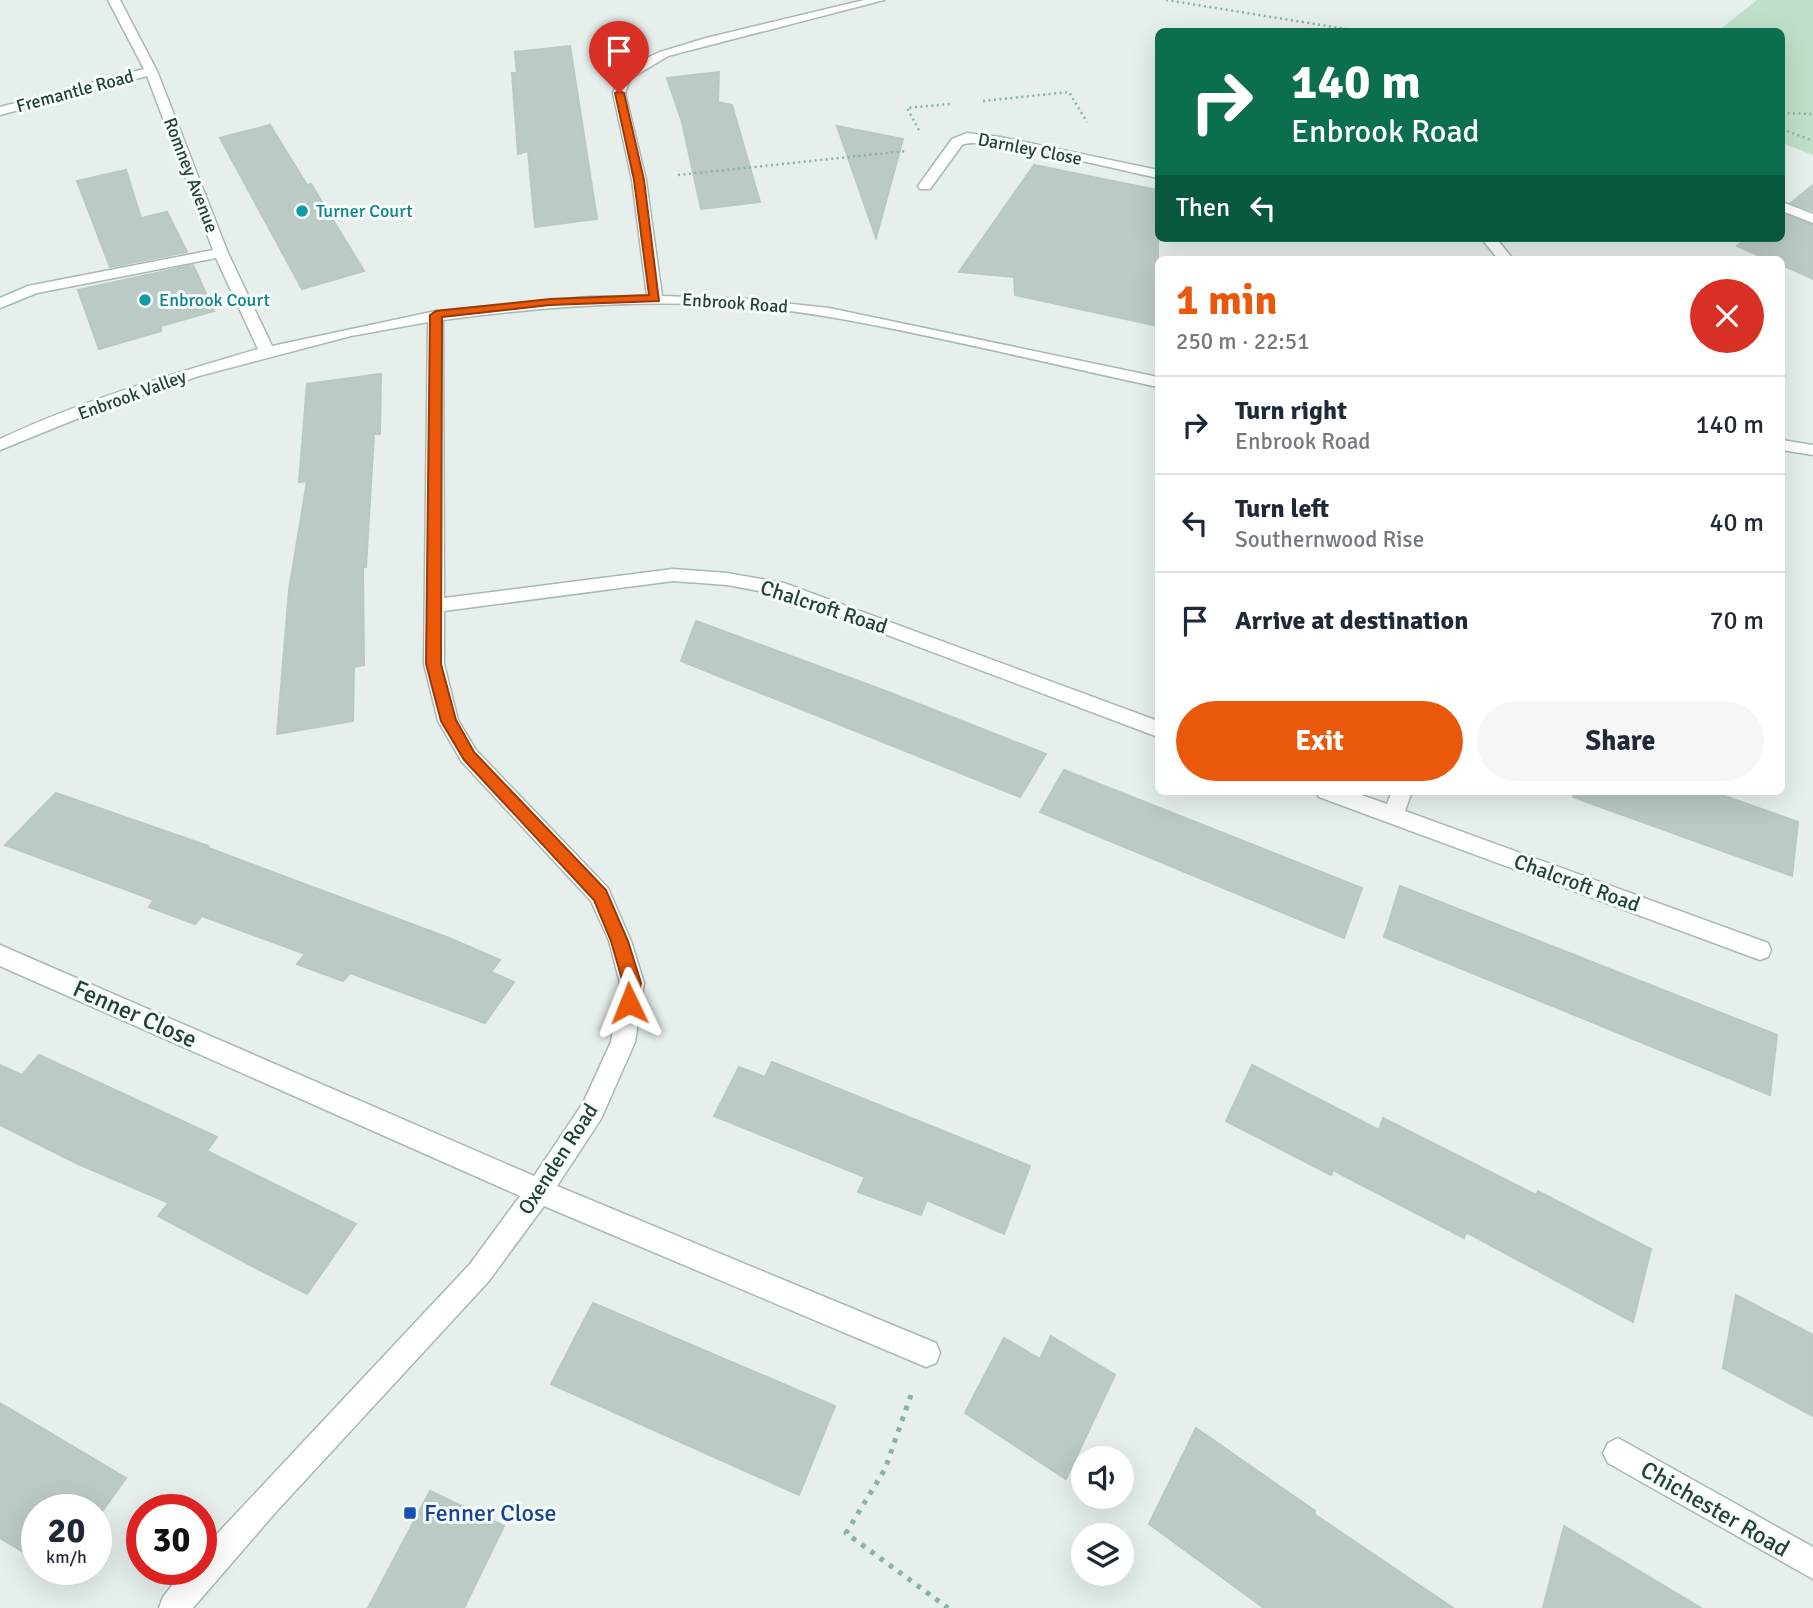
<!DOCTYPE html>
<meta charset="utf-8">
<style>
:root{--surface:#fff;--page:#f6f6f7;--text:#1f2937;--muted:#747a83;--line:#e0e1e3;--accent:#ea580c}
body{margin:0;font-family:Signika,sans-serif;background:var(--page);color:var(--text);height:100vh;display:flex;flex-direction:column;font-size:26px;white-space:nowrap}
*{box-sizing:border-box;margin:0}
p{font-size:23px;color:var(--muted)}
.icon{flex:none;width:38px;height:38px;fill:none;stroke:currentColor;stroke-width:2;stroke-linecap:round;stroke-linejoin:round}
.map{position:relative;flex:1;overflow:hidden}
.details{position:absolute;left:1155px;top:256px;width:630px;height:539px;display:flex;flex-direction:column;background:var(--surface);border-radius:10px;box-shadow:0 7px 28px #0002}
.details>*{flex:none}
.guide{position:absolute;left:1155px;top:28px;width:630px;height:214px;border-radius:10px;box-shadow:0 7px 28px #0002;background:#0b6e4f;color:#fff;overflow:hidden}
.fabs{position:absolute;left:1071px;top:1446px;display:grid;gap:14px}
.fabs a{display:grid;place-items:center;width:63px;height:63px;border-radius:50%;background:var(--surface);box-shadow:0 7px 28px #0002;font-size:35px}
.speed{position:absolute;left:21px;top:1494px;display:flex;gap:14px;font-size:35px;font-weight:700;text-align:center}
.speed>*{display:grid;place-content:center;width:91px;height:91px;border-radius:50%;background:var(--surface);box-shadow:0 7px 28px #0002;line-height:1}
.speed small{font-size:18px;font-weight:400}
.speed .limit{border:10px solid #d22;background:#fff;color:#111}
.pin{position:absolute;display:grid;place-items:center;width:60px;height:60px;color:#fff;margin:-72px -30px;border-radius:50% 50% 50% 0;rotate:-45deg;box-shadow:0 0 7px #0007}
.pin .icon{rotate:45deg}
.me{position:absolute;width:77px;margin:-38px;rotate:358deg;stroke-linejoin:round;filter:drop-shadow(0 0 5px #0008)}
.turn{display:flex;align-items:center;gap:24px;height:147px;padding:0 21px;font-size:32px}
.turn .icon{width:91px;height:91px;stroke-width:2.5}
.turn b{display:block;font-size:49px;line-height:60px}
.then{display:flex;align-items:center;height:66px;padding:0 21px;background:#0003;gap:14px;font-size:26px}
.round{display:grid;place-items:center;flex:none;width:74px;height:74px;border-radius:37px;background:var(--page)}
.overview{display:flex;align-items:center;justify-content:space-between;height:119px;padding:0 21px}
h1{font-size:42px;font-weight:800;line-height:52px;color:var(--accent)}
.primary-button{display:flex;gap:14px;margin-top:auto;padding:14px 21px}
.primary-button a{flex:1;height:80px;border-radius:42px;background:var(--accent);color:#fff;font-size:28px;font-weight:800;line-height:80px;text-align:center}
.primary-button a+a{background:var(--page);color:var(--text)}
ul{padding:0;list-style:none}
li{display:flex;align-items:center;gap:21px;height:98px;padding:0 21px;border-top:2px solid var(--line)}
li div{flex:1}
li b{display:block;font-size:26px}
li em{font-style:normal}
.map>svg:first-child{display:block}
.green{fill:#bfe0c8}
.building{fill:#bbcac4;stroke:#b8c9c2;stroke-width:2}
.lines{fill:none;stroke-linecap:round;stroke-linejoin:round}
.minor-casing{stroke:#a8b8b2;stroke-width:3}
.path-far1{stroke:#86b3a5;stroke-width:2.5;stroke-dasharray:2 3.5;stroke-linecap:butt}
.path{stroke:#86b3a5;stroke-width:5;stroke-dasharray:4.5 7;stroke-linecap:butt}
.minor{fill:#fff;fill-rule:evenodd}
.route{fill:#ea580c;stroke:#983908;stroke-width:2}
.culture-dot{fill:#0f9aa8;stroke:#f7fbf9;stroke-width:2.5}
.transit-dot{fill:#1a4fb4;stroke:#f7fbf9;stroke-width:2.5}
.labels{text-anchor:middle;stroke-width:6;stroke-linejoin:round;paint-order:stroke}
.far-street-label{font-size:18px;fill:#24423a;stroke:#f7fbf9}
.far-culture-label{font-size:18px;fill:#0d838f;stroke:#f7fbf9;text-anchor:start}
.street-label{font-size:21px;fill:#24423a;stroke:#f7fbf9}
.near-street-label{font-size:24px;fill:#24423a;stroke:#f7fbf9}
.near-transit-label{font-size:24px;fill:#164399;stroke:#f7fbf9;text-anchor:start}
</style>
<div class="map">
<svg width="1813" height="1608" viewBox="0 0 1813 1608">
<rect width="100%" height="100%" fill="#e6efeb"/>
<polygon class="green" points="1757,0 1813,0 1813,155 1782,143 1782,32 1718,31"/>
<g class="building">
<polygon points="570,46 597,219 535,227 528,151 518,154 512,73 517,73 515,52"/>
<polygon points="719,72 718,102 732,105 760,202 701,209 682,122 667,78"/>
<polygon points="270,125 307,185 311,184 364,271 302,289 220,138"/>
<polygon points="837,126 903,139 876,238"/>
<polygon points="1034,165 1158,190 1158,326 1015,295 1014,277 959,272"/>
<polygon points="126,170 141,218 167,212 187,252 110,267 77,181"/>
<polygon points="1813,185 1813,211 1791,203"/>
<polygon points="1782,214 1813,225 1813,279 1782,265 1782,259 1767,259 1737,246 1747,238 1782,238"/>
<polygon points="193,265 214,311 161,326 161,331 99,349 78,290"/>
<polygon points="381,374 380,434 374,434 366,567 363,567 364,665 354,667 353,721 277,734 289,590 307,481 299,482 307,384"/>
<polygon points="696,621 891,693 1046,754 1020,797 681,661"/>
<polygon points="1064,770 1362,888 1344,938 1040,812"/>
<polygon points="1574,791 1711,791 1798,822 1792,876 1573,797"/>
<polygon points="56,793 208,846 206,847 449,938 500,960 491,972 514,982 485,1023 350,973 343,981 297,964 305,954 202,916 195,924 149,907 154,900 5,845"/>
<polygon points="1400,886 1777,1035 1770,1095 1384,937"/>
<polygon points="39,1055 217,1137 207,1151 356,1224 307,1294 252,1266 158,1216 169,1203 76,1163 0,1125 0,1065 22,1075"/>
<polygon points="772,1062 1030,1166 1004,1234 927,1200 921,1215 858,1192 865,1177 714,1116 739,1067 765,1077"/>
<polygon points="1252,1065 1379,1130 1383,1118 1536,1195 1538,1191 1651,1249 1633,1322 1466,1232 1464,1238 1333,1170 1331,1175 1226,1121"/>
<polygon points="1736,1295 1813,1335 1813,1416 1723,1368"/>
<polygon points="593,1303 835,1406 799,1495 551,1384"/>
<polygon points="1051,1336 1115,1375 1066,1479 965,1413 1004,1338 1040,1359"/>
<polygon points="0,1403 126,1478 96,1520 96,1510 37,1510 37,1560 0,1538"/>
<polygon points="1196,1428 1315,1511 1314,1514 1453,1608 1264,1608 1149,1524"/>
<polygon points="430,1491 504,1526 464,1608 368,1608"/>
<polygon points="1564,1526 1701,1608 1543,1608"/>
</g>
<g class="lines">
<defs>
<g id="minor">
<path d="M108 0H120L157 71 228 253 272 346 436 311 587 297 647 296 632 180 613 93 620 74 633 64 660 52 706 38 864 0H884L668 56 630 79 625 93 646 180 662 296 747 299 829 308 1158 377V387C1049 364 940 336 830 317 704 295 570 303 443 320L444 598 673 569 727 573 784 583 1158 721V737L781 595 727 585 673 581 444 611V664L458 720 476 750 608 888 631 941 644 983 635 1042 601 1119 557 1186 936 1343 940 1353 936 1363 926 1367 544 1206 488 1282 275 1513 193 1608H159L163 1597 184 1570H201V1551L470 1264 520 1196 0 966V945L534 1176 583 1103 611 1042 620 983 609 941 591 901 462 762 438 721 424 664 428 322 351 336 199 376 101 409 0 450V439C83 400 170 375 258 349L216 258 37 293 0 308V298L28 286 213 250 147 76 0 115V107L144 69Z"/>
<path d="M967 133 1000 137 1158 170V178C1125 172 982 134 962 145L930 189H920L918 186 952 139Z"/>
<polygon points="1782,202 1813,214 1813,223 1782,211"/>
<polygon points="1481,238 1496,238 1513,259 1498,259"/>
<polygon points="1782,440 1813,445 1813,455 1782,450"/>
<polygon points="1316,791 1350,791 1387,804 1392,791 1412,791 1405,811 1768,943 1771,950 1768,957 1760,960 1319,797"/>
<polygon points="1618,1438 1813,1547 1813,1579 1608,1463 1603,1453 1608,1443"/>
</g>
</defs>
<use href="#minor" class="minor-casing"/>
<g class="path-far1">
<polyline points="1166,0 1365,32"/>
<polyline points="983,101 1069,92 1087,122"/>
<polyline points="1782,113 1813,114"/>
<polyline points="1782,129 1813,141"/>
<polyline points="919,130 907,108 950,104"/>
<polyline points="678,175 906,151"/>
</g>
<polyline class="path" points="911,1395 885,1469 846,1533 948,1608"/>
<use href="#minor" class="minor"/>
</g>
<polygon class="route" points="619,91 624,93 644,180 659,301 550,305 442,317 441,664 456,720 474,752 606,890 628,941 641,983 635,1008 629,1011 623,1008 620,1003 623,983 611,941 594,900 464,760 441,721 426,664 430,315 436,311 550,299 649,295 634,180 615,93"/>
<g class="culture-dot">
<circle cx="302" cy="211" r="7"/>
<circle cx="145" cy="300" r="7"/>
</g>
<rect class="transit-dot" x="403" y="1506" width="14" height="14" rx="3.5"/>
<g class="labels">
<g class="far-street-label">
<text transform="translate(75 91) rotate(-15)" y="6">Fremantle Road</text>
<text transform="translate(1030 149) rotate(11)" y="6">Darnley Close</text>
<text transform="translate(191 175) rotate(69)" y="6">Romney Avenue</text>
<text transform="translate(735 303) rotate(4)" y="6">Enbrook Road</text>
<text transform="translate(132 395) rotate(-20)" y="6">Enbrook Valley</text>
</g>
<g class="far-culture-label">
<text x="316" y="217">Turner Court</text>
<text x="159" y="306">Enbrook Court</text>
</g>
<g class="street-label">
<text transform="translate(824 607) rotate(18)" y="7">Chalcroft Road</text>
<text transform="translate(1577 883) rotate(20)" y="7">Chalcroft Road</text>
<text transform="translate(558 1159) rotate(-57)" y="7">Oxenden Road</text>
</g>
<g class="near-street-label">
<text transform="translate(135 1014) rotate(24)" y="8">Fenner Close</text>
<text transform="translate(1715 1509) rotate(30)" y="8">Chichester Road</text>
</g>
<g class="near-transit-label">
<text x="424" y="1521">Fenner Close</text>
</g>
</g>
</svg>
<div class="fabs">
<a><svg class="icon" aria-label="sound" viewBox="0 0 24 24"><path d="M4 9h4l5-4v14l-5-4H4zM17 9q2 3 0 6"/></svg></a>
<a><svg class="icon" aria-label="layers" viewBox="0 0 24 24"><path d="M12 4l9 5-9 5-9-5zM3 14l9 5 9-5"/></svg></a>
</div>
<div class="speed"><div>20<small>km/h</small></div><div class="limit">30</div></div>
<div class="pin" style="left:619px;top:93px;background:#d93025"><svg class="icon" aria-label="arrive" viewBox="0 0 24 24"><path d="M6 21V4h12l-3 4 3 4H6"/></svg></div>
<svg class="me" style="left:629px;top:1003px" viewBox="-20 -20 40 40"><path d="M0-17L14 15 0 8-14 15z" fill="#ea580c" stroke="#fff" stroke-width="4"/></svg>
<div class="guide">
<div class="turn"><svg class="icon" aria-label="right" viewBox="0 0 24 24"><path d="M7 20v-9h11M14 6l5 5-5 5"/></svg><div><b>140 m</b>Enbrook Road</div></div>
<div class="then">Then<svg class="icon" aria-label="left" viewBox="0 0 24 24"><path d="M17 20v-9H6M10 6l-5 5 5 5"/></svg></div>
</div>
<section class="details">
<div class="overview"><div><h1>1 min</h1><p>250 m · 22:51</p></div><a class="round" style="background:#d93025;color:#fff"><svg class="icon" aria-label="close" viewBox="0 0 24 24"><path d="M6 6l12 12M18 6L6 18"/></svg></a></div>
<ul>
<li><svg class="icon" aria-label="right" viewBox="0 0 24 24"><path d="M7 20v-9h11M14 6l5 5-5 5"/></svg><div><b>Turn right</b><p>Enbrook Road</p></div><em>140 m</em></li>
<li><svg class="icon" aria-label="left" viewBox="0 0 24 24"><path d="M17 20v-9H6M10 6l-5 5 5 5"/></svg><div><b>Turn left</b><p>Southernwood Rise</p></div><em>40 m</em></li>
<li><svg class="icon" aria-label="arrive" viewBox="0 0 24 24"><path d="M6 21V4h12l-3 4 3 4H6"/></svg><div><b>Arrive at destination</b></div><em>70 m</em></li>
</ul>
<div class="primary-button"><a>Exit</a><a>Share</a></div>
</section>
</div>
